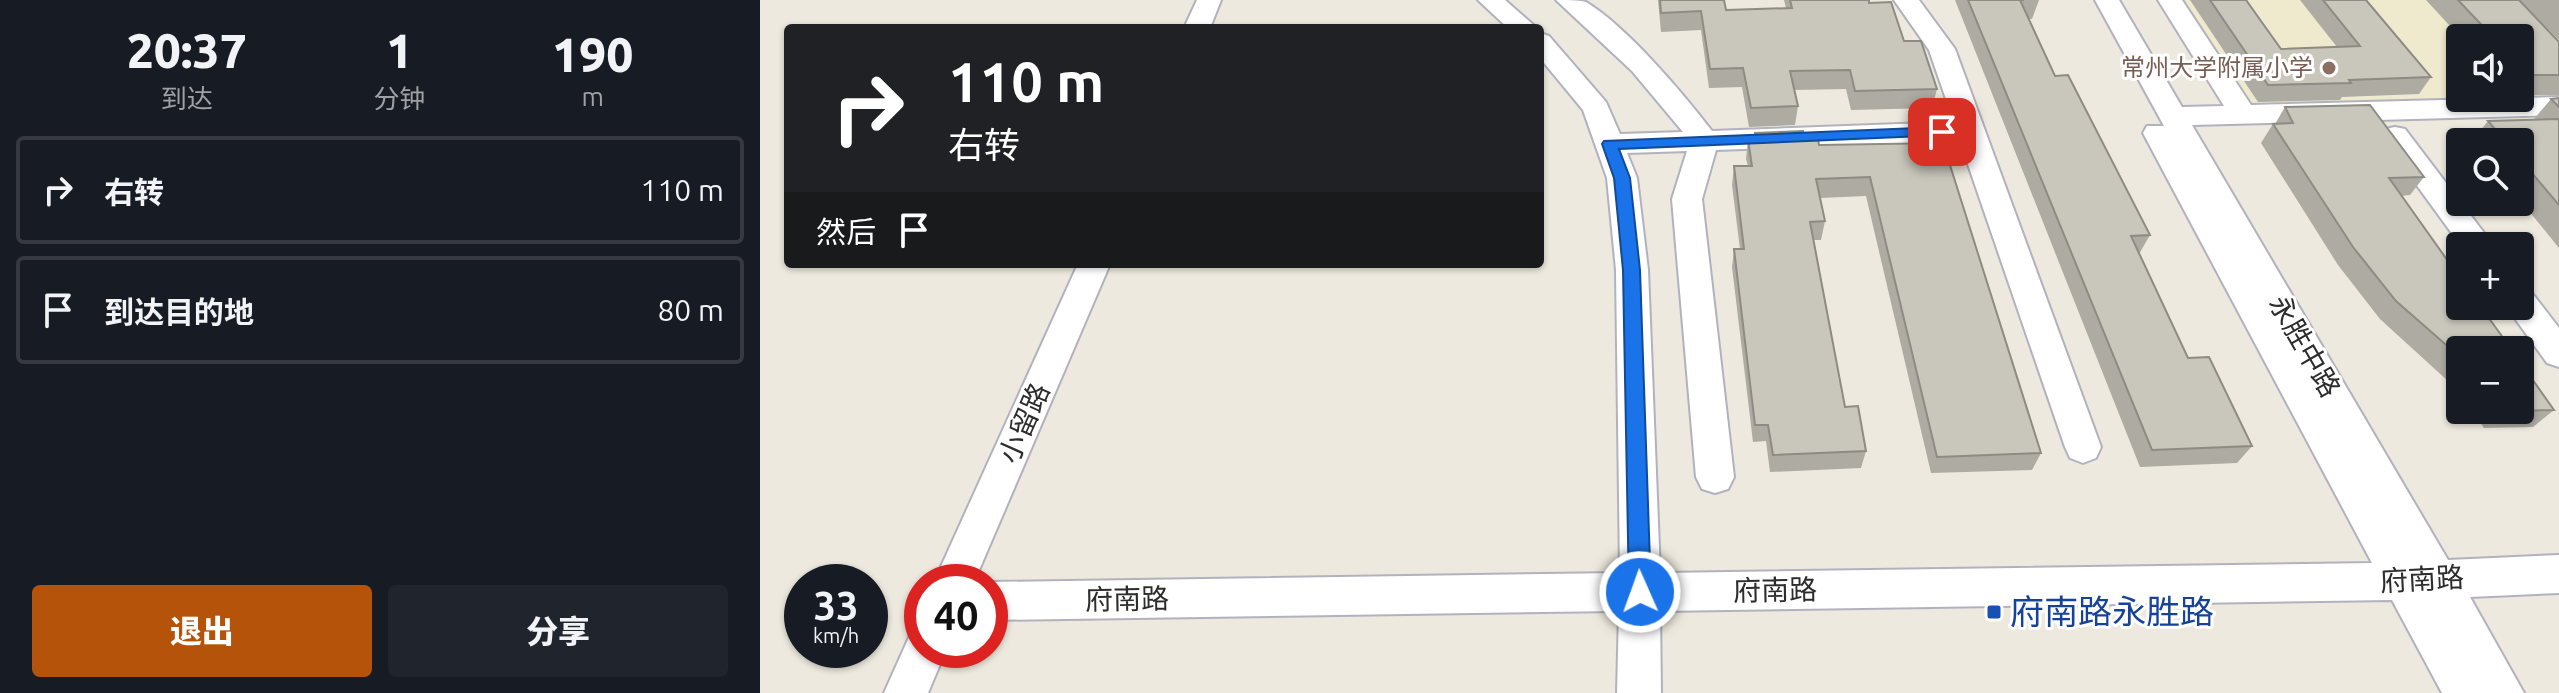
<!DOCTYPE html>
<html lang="zh">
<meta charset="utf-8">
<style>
:root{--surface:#171b24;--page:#20242c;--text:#f1f3f6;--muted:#9ea1a6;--line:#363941;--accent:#b45309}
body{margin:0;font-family:Ubuntu,"Noto Sans SC",sans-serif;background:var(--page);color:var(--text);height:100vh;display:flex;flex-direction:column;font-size:30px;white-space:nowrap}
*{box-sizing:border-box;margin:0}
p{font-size:26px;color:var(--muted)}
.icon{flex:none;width:44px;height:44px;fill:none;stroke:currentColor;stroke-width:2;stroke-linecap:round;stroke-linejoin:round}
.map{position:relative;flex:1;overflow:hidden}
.details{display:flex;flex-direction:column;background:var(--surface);width:760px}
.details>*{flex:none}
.banner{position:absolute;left:24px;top:24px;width:760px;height:244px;border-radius:8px;box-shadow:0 2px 6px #0004;background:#202124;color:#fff;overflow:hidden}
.tools{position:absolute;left:1686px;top:24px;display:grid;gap:16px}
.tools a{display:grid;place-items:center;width:88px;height:88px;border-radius:8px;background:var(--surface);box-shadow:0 2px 6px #0004;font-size:40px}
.speed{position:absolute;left:24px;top:564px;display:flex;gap:16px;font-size:40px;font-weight:700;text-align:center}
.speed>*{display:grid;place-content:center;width:104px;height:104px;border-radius:50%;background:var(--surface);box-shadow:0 2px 6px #0004;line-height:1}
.speed small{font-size:20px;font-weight:400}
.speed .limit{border:12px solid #d22;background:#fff;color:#111}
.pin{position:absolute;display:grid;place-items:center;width:68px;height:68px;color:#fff;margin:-34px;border-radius:16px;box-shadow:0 4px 12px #0006}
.me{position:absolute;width:88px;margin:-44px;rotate:358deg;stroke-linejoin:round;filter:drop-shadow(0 0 6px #0008)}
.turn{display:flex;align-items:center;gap:28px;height:168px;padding:0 32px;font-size:36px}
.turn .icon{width:104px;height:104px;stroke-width:2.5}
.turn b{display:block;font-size:56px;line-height:68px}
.then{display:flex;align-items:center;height:76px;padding:0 32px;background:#0003;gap:16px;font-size:30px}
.eta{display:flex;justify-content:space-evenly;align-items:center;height:136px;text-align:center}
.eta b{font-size:48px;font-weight:800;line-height:56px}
.button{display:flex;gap:16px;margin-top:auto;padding:16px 32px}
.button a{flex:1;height:92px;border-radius:8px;background:var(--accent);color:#fff;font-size:32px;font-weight:800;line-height:92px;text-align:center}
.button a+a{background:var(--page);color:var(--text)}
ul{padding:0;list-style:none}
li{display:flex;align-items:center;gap:24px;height:108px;margin:0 16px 12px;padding:0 16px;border:4px solid var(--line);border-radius:8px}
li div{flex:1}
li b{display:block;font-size:30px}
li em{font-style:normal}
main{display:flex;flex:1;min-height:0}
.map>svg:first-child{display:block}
.education{fill:#efe9cd;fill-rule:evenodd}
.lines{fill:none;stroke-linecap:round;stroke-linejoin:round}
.minor-casing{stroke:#b2b2bf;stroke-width:4}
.minor{fill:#fff;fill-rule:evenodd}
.wall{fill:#adaba2}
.building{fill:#c9c7bc;stroke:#8d8b84;stroke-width:2}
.route{fill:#1a73e8;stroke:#114b97;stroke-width:2}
.education-dot{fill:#8d6e63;stroke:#fff;stroke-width:3}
.transit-dot{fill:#1a4fb4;stroke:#fff;stroke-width:3}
.labels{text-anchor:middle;stroke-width:6;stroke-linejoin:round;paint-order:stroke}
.far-education-label{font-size:24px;fill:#785e54;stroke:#fff;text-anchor:end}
.street-label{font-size:28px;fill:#2c2c2c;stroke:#fff}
.near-transit-label{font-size:34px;fill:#164399;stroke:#fff;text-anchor:start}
</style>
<main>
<section class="details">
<div class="eta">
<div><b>20:37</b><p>到达</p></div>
<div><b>1</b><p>分钟</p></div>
<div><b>190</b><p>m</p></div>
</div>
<ul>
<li><svg class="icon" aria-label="right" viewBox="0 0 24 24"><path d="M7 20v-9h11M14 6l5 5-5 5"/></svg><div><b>右转</b></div><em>110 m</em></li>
<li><svg class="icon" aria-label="arrive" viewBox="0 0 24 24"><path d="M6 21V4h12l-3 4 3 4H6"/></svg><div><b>到达目的地</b></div><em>80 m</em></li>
</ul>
<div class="button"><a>退出</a><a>分享</a></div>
</section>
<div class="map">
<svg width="1799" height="693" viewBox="0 0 1799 693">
<rect width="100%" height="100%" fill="#ede9de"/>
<path class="education" d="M1397 0H1799V118L1473 125ZM1700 38H1760V98H1700Z"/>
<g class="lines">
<defs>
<g id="minor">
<polygon points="437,0 461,0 450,28 424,28"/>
<polygon points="718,0 745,0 777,28 748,28"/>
<path d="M796 0C805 0 818 0 826 2 867 27 922 92 952 131L1194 122 1169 50 1134 0H1159L1195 49 1341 447 1336 458 1323 463 1310 458 1305 447 1200 141 956 150 942 199 974 477 968 489 955 493 942 489 936 477 912 199 927 151 867 153 877 178 888 270 900 573 1612 563 1383 133 1387 126H1404L1335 0H1359L1422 107 1464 106 1398 0H1422L1491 105 1799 97V115L1432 125 1688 560 1799 555V593L1710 597 1764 693H1682L1632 600 900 611 901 693H857L859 611 230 620V582L860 573 856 270 847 178 823 110 780 58V33L789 36 846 102 860 134 923 132 872 71Z"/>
<polygon points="1635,127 1645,129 1734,246 1701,246 1621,136 1625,129"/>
<polygon points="318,264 350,264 214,582 174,582"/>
<polygon points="1760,290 1772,293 1799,328 1799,367 1787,363 1746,306 1760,306"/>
<polygon points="162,631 162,650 186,650 168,693 124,693 150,635"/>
</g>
</defs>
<use href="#minor" class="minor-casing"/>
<use href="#minor" class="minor"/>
</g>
<g class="wall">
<polygon points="898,0 964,0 966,10 1026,8 1024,0 1109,0 1109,3 1144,41 1177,89 1172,108 1091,110 1086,89 1034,90 1038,106 1035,125 989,127 982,87 949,88 941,30 901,32"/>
<polygon points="1195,0 1279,0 1272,19 1269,19 1295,76 1390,235 1379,254 1428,358 1492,446 1477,463 1380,467"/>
<polygon points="1430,0 1486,0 1521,49 1577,47 1540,0 1606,0 1671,77 1659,94 1582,97 1580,100 1498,102"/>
<polygon points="1666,0 1759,0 1799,42 1799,95 1760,95 1760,38 1701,38"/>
<polygon points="1759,0 1799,0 1799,40"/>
<polygon points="1799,98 1799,248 1760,200 1760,142 1712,141 1728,121 1776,120 1774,119 1791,99"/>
<polygon points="1525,107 1664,177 1650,195 1641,196 1700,350 1700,392 1620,319 1578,265 1501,143 1513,124 1515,124"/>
<polygon points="995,133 1045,138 1059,145 1183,143 1281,453 1272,470 1171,473 1106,196 1060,198 1065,221 1061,240 1054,240 1085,407 1106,451 1101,468 1010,472 1006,441 993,442 972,267 974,249 980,249 972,185 974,166 988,166 986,159 988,140 995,140"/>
<polygon points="1712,410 1794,410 1773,427 1724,428"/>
</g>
<g class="building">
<polygon points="900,0 964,0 966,10 1032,8 1030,0 1109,0 1109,3 1131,2 1144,41 1161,41 1177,89 1095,91 1090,70 1030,71 1038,106 991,108 983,68 950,69 941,11 901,13"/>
<polygon points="1208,0 1264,0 1260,0 1295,76 1308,75 1390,235 1371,236 1428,358 1449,357 1492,446 1392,450"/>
<polygon points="1450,0 1486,0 1521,49 1600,46 1563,0 1606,0 1671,77 1589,80 1591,83 1508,85"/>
<polygon points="1698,0 1759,0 1799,42 1799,75 1769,75 1760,66 1760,38 1734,38"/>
<polygon points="1799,98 1799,107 1791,99"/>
<polygon points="1610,105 1664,177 1629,178 1700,278 1700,306 1720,306 1752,350 1700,350 1700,357 1636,301 1593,247 1513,124 1533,123 1525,107"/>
<polygon points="1799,119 1799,205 1760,159 1760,142 1746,142 1728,121"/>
<polygon points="1043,131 1045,138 1058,138 1059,145 1183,143 1281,453 1177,457 1110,177 1056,179 1065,221 1050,222 1085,407 1098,406 1106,451 1013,455 1008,425 995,425 974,249 984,249 974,166 992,166 988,140 997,140 995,133"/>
<polygon points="1760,362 1794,410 1743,411 1743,410 1760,410"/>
</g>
<polygon class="route" points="1182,127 1189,132 1187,135 859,149 870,178 880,270 891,592 888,599 880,602 873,599 869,592 863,270 854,178 842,144 844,141"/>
<circle class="education-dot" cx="1569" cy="68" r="8"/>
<rect class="transit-dot" x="1226" y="604" width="16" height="16" rx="4"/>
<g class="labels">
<g class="far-education-label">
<text x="1553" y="76">常州大学附属小学</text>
</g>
<g class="street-label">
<text transform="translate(1545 346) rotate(60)" y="10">永胜中路</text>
<text transform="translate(264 423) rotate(-66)" y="10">小留路</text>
<text transform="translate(1662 579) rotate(-3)" y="10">府南路</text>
<text transform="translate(1015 590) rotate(-1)" y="10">府南路</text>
<text transform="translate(367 599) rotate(-1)" y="10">府南路</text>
</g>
<g class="near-transit-label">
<text x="1250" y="624">府南路永胜路</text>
</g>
</g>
</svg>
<div class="tools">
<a><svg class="icon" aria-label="sound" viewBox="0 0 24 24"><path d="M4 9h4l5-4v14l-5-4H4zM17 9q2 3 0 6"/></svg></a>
<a><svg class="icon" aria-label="search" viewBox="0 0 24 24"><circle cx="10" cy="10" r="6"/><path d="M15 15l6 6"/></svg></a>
<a>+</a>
<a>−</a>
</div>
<div class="speed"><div>33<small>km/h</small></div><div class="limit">40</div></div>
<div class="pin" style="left:1182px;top:132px;background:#d93025"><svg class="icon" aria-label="arrive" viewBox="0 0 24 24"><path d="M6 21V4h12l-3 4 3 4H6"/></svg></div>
<svg class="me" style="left:880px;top:592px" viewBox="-20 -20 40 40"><circle r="17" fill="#1a73e8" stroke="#fff" stroke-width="3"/><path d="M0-11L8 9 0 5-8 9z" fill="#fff"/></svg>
<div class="banner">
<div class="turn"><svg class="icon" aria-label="right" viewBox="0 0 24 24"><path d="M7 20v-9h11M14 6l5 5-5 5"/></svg><div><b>110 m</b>右转</div></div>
<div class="then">然后<svg class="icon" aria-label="arrive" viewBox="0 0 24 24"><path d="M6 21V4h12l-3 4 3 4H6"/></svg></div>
</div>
</div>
</main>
